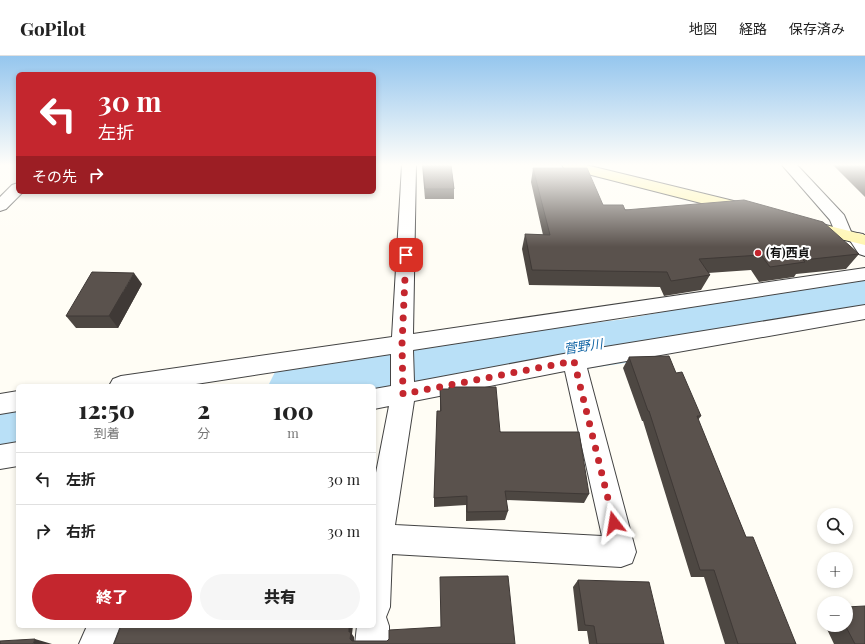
<!DOCTYPE html>
<html lang="ja">
<meta charset="utf-8">
<style>
:root{--surface:#fff;--page:#f6f6f6;--text:#222;--muted:#767676;--line:#e0e0e0;--accent:#c4262e}
body{margin:0;font-family:"Playfair Display","Noto Sans JP",serif;background:var(--page);color:var(--text);height:100vh;display:flex;flex-direction:column;font-size:15px;white-space:nowrap}
*{box-sizing:border-box;margin:0}
p{font-size:13px;color:var(--muted)}
.icon{flex:none;width:22px;height:22px;fill:none;stroke:currentColor;stroke-width:2;stroke-linecap:round;stroke-linejoin:round}
.map{position:relative;flex:1;overflow:hidden}
.details{position:absolute;left:16px;top:328px;width:360px;height:244px;display:flex;flex-direction:column;background:var(--surface);border-radius:6px;box-shadow:0 2px 6px #0003}
.details>*{flex:none}
.top-card{position:absolute;left:16px;top:16px;width:360px;height:122px;border-radius:6px;box-shadow:0 2px 6px #0003;background:#c4262e;color:#fff;overflow:hidden}
.tools{position:absolute;left:817px;top:452px;display:grid;gap:8px}
.tools a{display:grid;place-items:center;width:36px;height:36px;border-radius:50%;background:var(--surface);box-shadow:0 2px 6px #0003;font-size:20px}
.pin{position:absolute;display:grid;place-items:center;width:34px;height:34px;color:#fff;margin:-17px;border-radius:8px;box-shadow:0 2px 6px #0006}
.me{position:absolute;width:44px;margin:-22px;rotate:346deg;stroke-linejoin:round;filter:drop-shadow(0 0 3px #0008)}
.turn{display:flex;align-items:center;gap:14px;height:84px;padding:0 16px;font-size:18px}
.turn .icon{width:52px;height:52px;stroke-width:2.5}
.turn b{display:block;font-size:28px;line-height:34px}
.then{display:flex;align-items:center;height:38px;padding:0 16px;background:#0003;gap:8px;font-size:15px}
.eta{display:flex;justify-content:space-evenly;align-items:center;height:68px;text-align:center}
.eta b{font-size:24px;font-weight:800;line-height:28px}
.button{display:flex;gap:8px;margin-top:auto;padding:8px 16px}
.button a{flex:1;height:46px;border-radius:24px;background:var(--accent);color:#fff;font-size:16px;font-weight:800;line-height:46px;text-align:center}
.button a+a{background:var(--page);color:var(--text)}
ul{padding:0;list-style:none}
li{display:flex;align-items:center;gap:12px;height:52px;padding:0 16px;border-top:1px solid var(--line)}
li div{flex:1}
li b{display:block;font-size:15px}
li em{font-style:normal}
header{display:flex;align-items:center;gap:24px;box-sizing:border-box;height:56px;padding:0 20px;background:var(--surface);border-bottom:1px solid var(--line)}
header strong{font-size:19px}
nav{display:flex;gap:22px;margin-inline-start:auto;font-size:14px}
.map>svg:first-child{display:block}
.lines{fill:none;stroke-linecap:round;stroke-linejoin:round}
.river{fill:#b9e0f7;fill-rule:evenodd}
.street-casing{stroke:#444;stroke-width:2}
.secondary-casing{stroke:#333;stroke-width:2}
.street{fill:#fff;fill-rule:evenodd}
.secondary{fill:#fff6b0;fill-rule:evenodd}
.wall{fill:#4d4742}
.shaded-wall{fill:#3f3936}
.building{fill:#5a524d;stroke:#3f3936}
.route{stroke:#c4262e;stroke-width:7;stroke-dasharray:0 12.6}
.poi-dot{fill:#c4262e;stroke:#fff;stroke-width:1.5}
.labels{text-anchor:middle;stroke-width:4;stroke-linejoin:round;paint-order:stroke}
.poi-label{font-size:12px;font-weight:bold;fill:#111;stroke:#fff;text-anchor:start}
.water-label{font-size:13px;font-style:italic;fill:#1768a6;stroke:#fff}
</style>
<header>
<strong>GoPilot</strong>
<nav><a>地図</a><a>経路</a><a>保存済み</a></nav>
</header>
<div class="map">
<svg width="865" height="588" viewBox="0 0 865 588">
<rect width="100%" height="100%" fill="#fffdf5"/>
<g class="lines">
<g class="river">
<polygon points="865,218 865,254 625,307 374,344 374,330 268,330 277,312 299,304 625,263"/>
<polygon points="18,340 18,398 0,401 0,343"/>
</g>
<defs>
<g id="street">
<path d="M402 109H416L413 278 865 212V224L413 294 414 326 574 296 865 249V263L587 312 636 496 632 507 621 511 392 498 390 551 386 561 389 570V588H355L357 570H374V427L389 350 374 353V333L391 330V298L183 330H109L113 323 121 320 392 281ZM565 315 602 480 395 469 414 345Z"/>
<polygon points="782,109 797,109 844,159 852,178 857,177 863,178 865,181 865,200 859,198 849,183 844,184 838,183 830,164"/>
<polygon points="18,127 18,136 23,136 6,153 0,155 0,141 12,129"/>
<polygon points="18,335 18,355 0,358 0,338"/>
<polygon points="18,386 18,410 0,413 0,389"/>
<polygon points="87,570 120,570 113,588 79,588"/>
</g>
<g id="secondary">
<polygon points="562,109 586,109 750,149 752,153 750,157 744,158 564,112"/>
<polygon points="806,164 865,179 865,189 800,173 797,169 800,165"/>
</g>
</defs>
<use href="#street" class="street-casing"/>
<use href="#secondary" class="secondary-casing"/>
<use href="#street" class="street"/>
<use href="#secondary" class="secondary"/>
</g>
<g class="wall">
<polygon points="422,109 451,109 454,133 454,143 425,143"/>
<polygon points="833,109 865,109 865,141"/>
<polygon points="533,112 603,149 859,198 846,213 796,218 794,221 759,226 751,214 708,217 710,219 701,234 664,240 660,231 529,229 522,193 525,178 543,179 531,126"/>
<polygon points="142,228 118,272 76,272 66,260"/>
<polygon points="629,301 676,317 701,360 698,364 746,481 796,588 725,588 704,521 691,521 643,365 642,365 623,312"/>
<polygon points="440,333 589,438 584,447 506,444 508,455 505,464 466,465 466,449 434,451 434,442 440,355"/>
<polygon points="578,524 664,588 589,588 587,575 578,575 573,531"/>
<polygon points="824,555 824,567 819,557"/>
<polygon points="825,569 846,569 865,588 834,588"/>
</g>
<g class="shaded-wall">
<polygon points="134,217 142,228 118,272 109,260"/>
<polygon points="349,570 353,570 352,578 354,581 354,588 350,583 349,576"/>
<polygon points="35,583 52,588 33,588"/>
</g>
<g class="building">
<polygon points="423,109 451,109 454,133 425,133"/>
<polygon points="856,109 865,109 865,117"/>
<polygon points="533,112 587,112 603,149 623,149 625,154 744,144 823,166 859,198 803,204 805,206 770,211 761,199 699,203 710,219 671,225 667,216 532,214 525,178 550,179"/>
<polygon points="92,216 134,217 109,260 66,260"/>
<polygon points="669,300 676,317 682,316 701,360 697,360 746,481 753,481 796,588 738,588 714,514 700,514 649,355 648,355 629,301"/>
<polygon points="449,331 496,331 500,376 579,376 589,438 505,435 508,455 467,456 467,440 434,442 437,355 441,355 440,333 449,333"/>
<polygon points="508,520 515,588 114,588 121,570 349,570 349,576 351,576 350,583 352,585 387,585 389,583 389,574 441,571 440,521"/>
<polygon points="578,524 649,526 664,588 597,588 594,570 585,569"/>
<polygon points="865,550 865,588 855,588 845,569 846,569 846,551"/>
<polygon points="35,583 33,588 0,588 0,585"/>
</g>
<linearGradient id="sky" x2="0" y2="1"><stop stop-color="#95c6ee"/><stop offset="0.57" stop-color="#fffefa"/><stop offset="1" stop-color="#fffefa" stop-opacity="0"/></linearGradient>
<rect width="865" height="191" fill="url(#sky)"/>
<g class="lines">
<polyline class="route" points="406,199 402,288 403,338 574,305 614,467"/>
</g>
<circle class="poi-dot" cx="758" cy="197" r="4"/>
<g class="labels">
<g class="poi-label">
<text x="766" y="201">(有)西貞</text>
</g>
<g class="water-label">
<text transform="translate(583 290) rotate(-8)" y="5">菅野川</text>
</g>
</g>
</svg>
<div class="tools">
<a><svg class="icon" aria-label="search" viewBox="0 0 24 24"><circle cx="10" cy="10" r="6"/><path d="M15 15l6 6"/></svg></a>
<a>+</a>
<a>−</a>
</div>
<div class="pin" style="left:406px;top:199px;background:#d93025"><svg class="icon" aria-label="arrive" viewBox="0 0 24 24"><path d="M6 21V4h12l-3 4 3 4H6"/></svg></div>
<svg class="me" style="left:614px;top:467px" viewBox="-20 -20 40 40"><path d="M0-17L14 15 0 8-14 15z" fill="#c4262e" stroke="#fff" stroke-width="4"/></svg>
<div class="top-card">
<div class="turn"><svg class="icon" aria-label="left" viewBox="0 0 24 24"><path d="M17 20v-9H6M10 6l-5 5 5 5"/></svg><div><b>30 m</b>左折</div></div>
<div class="then">その先<svg class="icon" aria-label="right" viewBox="0 0 24 24"><path d="M7 20v-9h11M14 6l5 5-5 5"/></svg></div>
</div>
<section class="details">
<div class="eta">
<div><b>12:50</b><p>到着</p></div>
<div><b>2</b><p>分</p></div>
<div><b>100</b><p>m</p></div>
</div>
<ul>
<li><svg class="icon" aria-label="left" viewBox="0 0 24 24"><path d="M17 20v-9H6M10 6l-5 5 5 5"/></svg><div><b>左折</b></div><em>30 m</em></li>
<li><svg class="icon" aria-label="right" viewBox="0 0 24 24"><path d="M7 20v-9h11M14 6l5 5-5 5"/></svg><div><b>右折</b></div><em>30 m</em></li>
</ul>
<div class="button"><a>終了</a><a>共有</a></div>
</section>
</div>
